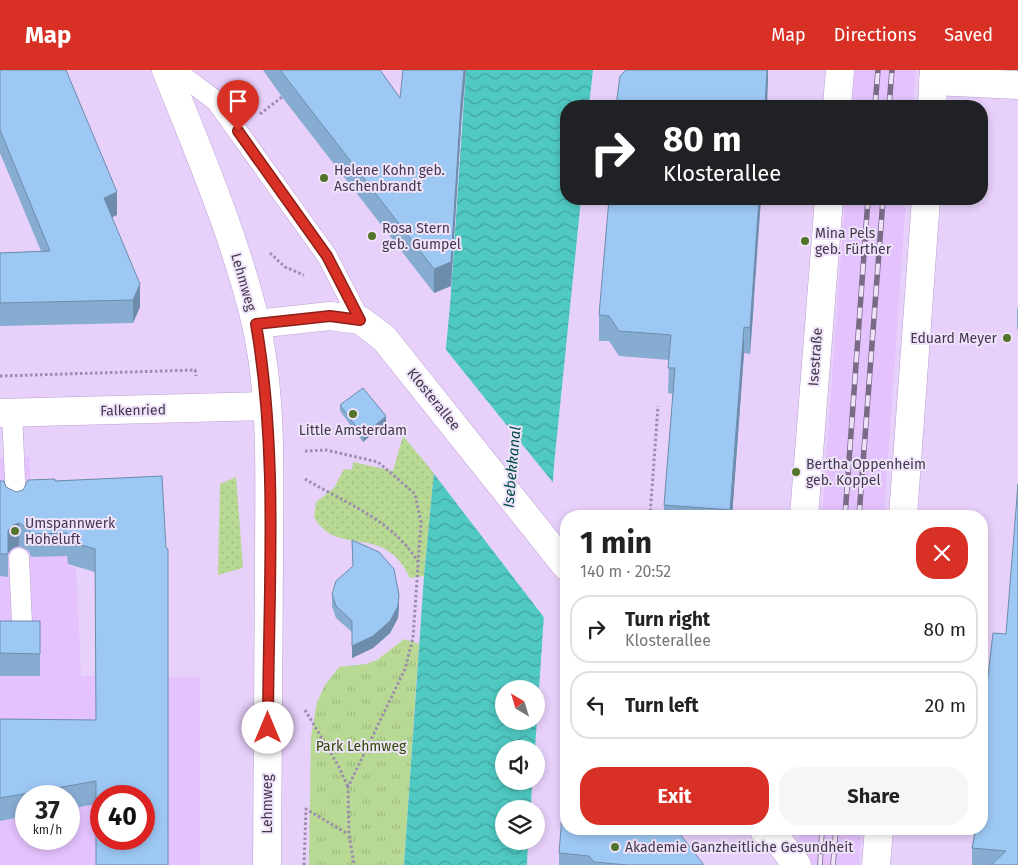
<!DOCTYPE html>
<meta charset="utf-8">
<style>
:root{--surface:#fff;--page:#f6f6f6;--text:#222;--muted:#767676;--line:#e0e0e0;--accent:#d93025}
body{margin:0;font-family:"Fira Sans",sans-serif;background:var(--page);color:var(--text);height:100vh;display:flex;flex-direction:column;font-size:19px;white-space:nowrap}
*{box-sizing:border-box;margin:0}
p{font-size:16px;color:var(--muted)}
.icon{flex:none;width:28px;height:28px;fill:none;stroke:currentColor;stroke-width:2;stroke-linecap:round;stroke-linejoin:round}
.map{position:relative;flex:1;overflow:hidden}
.side{position:absolute;left:560px;top:440px;width:428px;height:325px;display:flex;flex-direction:column;background:var(--surface);border-radius:20px;box-shadow:0 2px 8px #0003}
.side>*{flex:none}
.top-card{position:absolute;left:560px;top:30px;width:428px;height:105px;border-radius:20px;box-shadow:0 2px 8px #0003;background:#202124;color:#fff;overflow:hidden}
.needle{width:32px;rotate:322deg}
.buttons{position:absolute;left:495px;top:610px;display:grid;gap:10px}
.buttons a{display:grid;place-items:center;width:50px;height:50px;border-radius:50%;background:var(--surface);box-shadow:0 2px 8px #0003;font-size:25px}
.speed{position:absolute;left:15px;top:715px;display:flex;gap:10px;font-size:25px;font-weight:700;text-align:center}
.speed>*{display:grid;place-content:center;width:65px;height:65px;border-radius:50%;background:var(--surface);box-shadow:0 2px 8px #0003;line-height:1}
.speed small{font-size:12px;font-weight:400}
.speed .limit{border:8px solid #d22;background:#fff;color:#111}
.pin{position:absolute;display:grid;place-items:center;width:42px;height:42px;color:#fff;margin:-51px -21px;border-radius:50% 50% 50% 0;rotate:-45deg;box-shadow:0 0 5px #0007}
.pin .icon{rotate:45deg}
.me{position:absolute;width:55px;margin:-28px;rotate:0deg;stroke-linejoin:round;filter:drop-shadow(0 0 4px #0008)}
.turn{display:flex;align-items:center;gap:18px;height:105px;padding:0 20px;font-size:22px}
.turn .icon{width:65px;height:65px;stroke-width:2.5}
.turn b{display:block;font-size:35px;line-height:42px}
.round{display:grid;place-items:center;flex:none;width:52px;height:52px;border-radius:20px;background:var(--page)}
.overview{display:flex;align-items:center;justify-content:space-between;height:85px;padding:0 20px}
h1{font-size:30px;font-weight:700;line-height:38px}
.primary-button{display:flex;gap:10px;margin-top:auto;padding:10px 20px}
.primary-button a{flex:1;height:58px;border-radius:20px;background:var(--accent);color:#fff;font-size:20px;font-weight:700;line-height:58px;text-align:center}
.primary-button a+a{background:var(--page);color:var(--text)}
ul{padding:0;list-style:none}
li{display:flex;align-items:center;gap:15px;height:68px;margin:0 10px 8px;padding:0 10px;border:2px solid var(--line);border-radius:20px}
li div{flex:1}
li b{display:block;font-size:19px}
li em{font-style:normal}
header{display:flex;align-items:center;gap:30px;box-sizing:border-box;height:70px;padding:0 25px;background:var(--accent);color:#fff}
header strong{font-size:24px}
nav{display:flex;gap:28px;margin-inline-start:auto;font-size:18px}
.map>svg:first-child{display:block}
.built{fill:#e3c2fd;fill-rule:evenodd}
.grass{fill:url(#grass-dots)}
.park{fill:url(#park-tufts)}
.water{fill:url(#water-waves);fill-rule:evenodd}
.pier{fill:#e7d0fa}
.lines{fill:none;stroke-linecap:round;stroke-linejoin:round}
.lane-casing{stroke:#bca0d3;stroke-width:21}
.street-casing{stroke:#bca0d3;stroke-width:29}
.secondary-casing{stroke:#bca0d3;stroke-width:29}
.path{stroke:#9d8cac;stroke-width:3;stroke-dasharray:2.5 2.5;stroke-linecap:butt}
.lane{stroke:#fff;stroke-width:20}
.street{stroke:#fff;stroke-width:28}
.secondary{stroke:#fff;stroke-width:28}
.rail-casing{stroke:#796a86;stroke-width:5.5}
.rail{stroke:#eee3f8;stroke-width:4;stroke-dasharray:11;stroke-linecap:butt}
.wall{fill:#87acd2}
.shaded-wall{fill:#6e8cab}
.building{fill:#9dc8f4;stroke:#6e8cab;fill-rule:evenodd}
.route-casing{stroke:#8d1f18;stroke-width:12}
.route{stroke:#d93025;stroke-width:9}
.poi-dot{fill:#53742b;stroke:#eee3f8;stroke-width:2}
.labels{text-anchor:middle;stroke-width:4;stroke-linejoin:round;paint-order:stroke}
.poi-label{font-size:14px;fill:#43384d;stroke:#eee3f8;text-anchor:start}
.street-label{font-size:14px;fill:#43384d;stroke:#eee3f8}
.park-label{font-size:14px;fill:#2f4a01;stroke:#eee3f8}
.water-label{font-size:15px;font-style:italic;fill:#004c49;stroke:#eee3f8}
</style>
<header>
<strong>Map</strong>
<nav><a>Map</a><a>Directions</a><a>Saved</a></nav>
</header>
<div class="map">
<svg width="1018" height="795" viewBox="0 0 1018 795">
<defs>
<pattern id="grass-dots" width="8" height="8" patternUnits="userSpaceOnUse" patternTransform="scale(1.25)"><rect width="8" height="8" fill="#b7d994"/><path d="M2 2h.1M6 6h.1" fill="none" stroke="#9fbb81" stroke-width="1.8" stroke-linecap="round"/></pattern>
<pattern id="park-tufts" width="24" height="20" patternUnits="userSpaceOnUse" patternTransform="scale(1.25)"><rect width="24" height="20" fill="#b7d994"/><path d="M3 7l-1-3M5 7V3M7 7l1-3M15 17l-1-3M17 17v-4M19 17l1-3" fill="none" stroke="#9fbb81"/></pattern>
<pattern id="water-waves" width="16" height="10" patternUnits="userSpaceOnUse" patternTransform="scale(1.25)"><rect width="16" height="10" fill="#4fc9c2"/><path d="M0 5q4-4 8 0t8 0" fill="none" stroke="#43a4a0"/></pattern>
</defs>
<rect width="100%" height="100%" fill="#e7d0fa"/>
<g class="built">
<polygon points="855,0 916,0 913,36 852,36"/>
<polygon points="845,129 906,129 884,446 822,446"/>
<path d="M30 387V487L67 485 68 496 76 497 81 606 200 607V795H0V388ZM26 726H69V769H26ZM101 726H144V769H101Z"/>
<polygon points="800,759 861,759 859,795 797,795"/>
</g>
<g class="grass">
<path d="M403 366 434 403 424 506 410 508C384 451 337 489 314 447L316 432 334 418 344 399 352 400 353 392 393 401Z"/>
<polygon points="236,407 243,498 218,505 220,414"/>
</g>
<polygon class="park" points="404,569 419,574 404,795 309,795 311,667 317,632 325,615 339,597 366,594 377,590"/>
<path class="water" d="M466 0H593L589 36H566V129H581L554 395 535 679H504V711H532L531 739H504V771H528L527 795H404L424 506 450 236ZM504 619H536V651H504Z"/>
<polygon class="pier" points="443,276 555,415 546,550 431,400"/>
<g class="lines">
<defs>
<g id="lane">
<polyline points="175,0 216,31 327,186 360,250"/>
<polyline points="12,342 16,433"/>
<polyline points="19,488 22,553"/>
</g>
<g id="street">
<polyline points="933,11 1018,15"/>
<polyline points="837,36 840,0"/>
<polyline points="932,36 934,0"/>
<polyline points="256,254 330,246 360,250 384,268 566,496"/>
<polyline points="0,343 267,336"/>
<polyline points="804,446 829,129"/>
<polyline points="903,446 926,129"/>
<polyline points="763,759 780,773 797,795"/>
<polyline points="876,795 879,759"/>
</g>
<path id="secondary" d="M166 0C199 83 235 166 256 254 273 330 269 412 269 489 268 591 267 693 267 795"/>
</defs>
<use href="#lane" class="lane-casing"/>
<use href="#street" class="street-casing"/>
<use href="#secondary" class="secondary-casing"/>
<g class="path">
<polyline points="260,44 282,27"/>
<polyline points="270,183 285,197 304,205"/>
<polyline points="0,306 195,300 196,306"/>
<polyline points="305,381 326,380 378,392 415,424 421,452 413,568 405,599 348,717 349,764 354,795"/>
<path d="M305 409C344 432 394 451 418 492"/>
<polyline points="650,446 658,336"/>
<polyline points="305,640 338,695 348,717"/>
<polyline points="304,795 306,739 348,764"/>
</g>
<use href="#lane" class="lane"/>
<use href="#street" class="street"/>
<use href="#secondary" class="secondary"/>
<defs>
<g id="rail">
<polyline points="875,36 878,0"/>
<polyline points="889,36 892,0"/>
<polyline points="845,446 868,129"/>
<polyline points="859,446 883,129"/>
<polyline points="820,795 822,759"/>
<polyline points="833,795 836,759"/>
</g>
</defs>
<use href="#rail" class="rail-casing"/>
<use href="#rail" class="rail"/>
</g>
<g class="wall">
<polygon points="0,0 117,145 112,147 140,237 133,253 0,256 0,183 41,181 0,83"/>
<polygon points="263,0 380,0 400,28 461,57 451,216 434,223 282,27"/>
<polygon points="754,233 750,284 744,283 732,446 664,446 664,435 673,324 668,323 669,290 619,286 609,271 599,271 599,245"/>
<polygon points="1018,238 1018,260 1017,259 1017,239"/>
<polygon points="340,335 386,352 363,372 340,341"/>
<polygon points="162,406 96,734 69,739 69,726 26,726 26,746 0,751 0,649 96,650 95,502 68,494 67,486 31,487 29,481 19,476 13,478 8,483 8,507 0,506 0,411 6,417 16,422 55,411"/>
<polygon points="352,470 399,537 398,548 390,563 373,578 352,588 352,562 336,548 332,536 332,524 353,496"/>
<rect x="0" y="551" width="40" height="55"/>
<polygon points="1006,564 1018,795 972,795 972,778"/>
<polygon points="559,783 704,795 559,795"/>
</g>
<g class="shaded-wall">
<polygon points="464,0 466,0 461,57 451,216 434,223 434,199 461,33"/>
<polygon points="767,0 768,0 768,12 767,36 765,36"/>
<polygon points="117,122 117,145 104,151 104,128"/>
<polygon points="759,129 761,129 750,284 750,258"/>
<polygon points="140,214 140,237 133,253 133,230"/>
<polygon points="744,257 744,283 732,446 730,446"/>
<polygon points="386,346 386,352 363,372 363,366"/>
<polygon points="19,453 19,476 13,478 8,483 8,507 8,460 13,455"/>
<polygon points="399,525 399,537 398,548 390,563 373,578 352,588 352,576"/>
</g>
<g class="building">
<polygon points="0,0 66,0 117,122 104,128 140,214 133,230 0,233 0,183 50,181 0,60"/>
<polygon points="280,0 380,0 400,28 403,0 464,0 461,33 451,192 434,199"/>
<polygon points="626,0 767,0 765,36 616,36 620,6"/>
<polygon points="609,129 759,129 750,258 744,257 730,440 664,435 675,298 668,298 671,265 619,261 609,246 599,245"/>
<polygon points="363,318 386,346 363,366 340,335"/>
<path d="M162 406 166 478 168 479V795H96V711L0 728V649L96 650 95 479 68 471 67 463 31 464 29 459 19 453 13 455 8 460V484H0V411H4L6 417 16 422 23 420 28 410 55 409V411ZM101 726H144V769H101Z"/>
<polygon points="1018,414 1018,795 991,795 1006,781 972,778 976,759 981,759 981,678 982,659 993,563 1006,564"/>
<polygon points="352,470 379,482 394,499 399,525 398,536 390,551 373,566 352,576 352,551 336,536 332,524 336,511 353,496"/>
<polygon points="0,551 40,551 40,584 0,583"/>
<polygon points="566,695 566,759 676,759 704,795 628,795 594,792 589,786 559,783"/>
</g>
<g class="lines">
<defs>
<path id="route" d="M238 61 327 186 360 250 330 246 256 254C279 387 268 524 268 658"/>
</defs>
<use href="#route" class="route-casing"/>
<use href="#route" class="route"/>
</g>
<g class="poi-dot">
<circle cx="324" cy="108" r="5"/>
<circle cx="372" cy="166" r="5"/>
<circle cx="805" cy="171" r="5"/>
<circle cx="1007" cy="268" r="5"/>
<circle cx="353" cy="344" r="5"/>
<circle cx="796" cy="402" r="5"/>
<circle cx="15" cy="461" r="5"/>
<circle cx="615" cy="777" r="5"/>
</g>
<g class="labels">
<g class="poi-label">
<text x="334" y="105">Helene Kohn geb.<tspan x="334" dy="16">Aschenbrandt</tspan></text>
<text x="382" y="163">Rosa Stern<tspan x="382" dy="16">geb. Gumpel</tspan></text>
<text x="815" y="168">Mina Pels<tspan x="815" dy="16">geb. Fürther</tspan></text>
<text x="997" y="273" text-anchor="end">Eduard Meyer</text>
<text x="353" y="365" text-anchor="middle">Little Amsterdam</text>
<text x="806" y="399">Bertha Oppenheim<tspan x="806" dy="16">geb. Koppel</tspan></text>
<text x="25" y="458">Umspannwerk<tspan x="25" dy="16">Hoheluft</tspan></text>
<text x="625" y="782">Akademie Ganzheitliche Gesundheit</text>
</g>
<g class="street-label">
<text transform="translate(244 212) rotate(74)" y="5">Lehmweg</text>
<text transform="translate(815 287) rotate(-86)" y="5">Isestraße</text>
<text transform="translate(434 329) rotate(51)" y="5">Klosterallee</text>
<text transform="translate(133 340) rotate(-1)" y="5">Falkenried</text>
<text transform="translate(267 734) rotate(-90)" y="5">Lehmweg</text>
</g>
<g class="park-label">
<text x="361" y="681">Park Lehmweg</text>
</g>
<g class="water-label">
<text transform="translate(512 397) rotate(-85)" y="5">Isebekkanal</text>
</g>
</g>
</svg>
<div class="buttons">
<a><svg class="needle" viewBox="-14 -14 28 28"><path d="M0-13l5 13h-10z" fill="#e53935"/><path d="M0 13l5-13h-10z" fill="#767676"/></svg></a>
<a><svg class="icon" aria-label="sound" viewBox="0 0 24 24"><path d="M4 9h4l5-4v14l-5-4H4zM17 9q2 3 0 6"/></svg></a>
<a><svg class="icon" aria-label="layers" viewBox="0 0 24 24"><path d="M12 4l9 5-9 5-9-5zM3 14l9 5 9-5"/></svg></a>
</div>
<div class="speed"><div>37<small>km/h</small></div><div class="limit">40</div></div>
<div class="pin" style="left:238px;top:61px;background:#d93025"><svg class="icon" aria-label="arrive" viewBox="0 0 24 24"><path d="M6 21V4h12l-3 4 3 4H6"/></svg></div>
<svg class="me" style="left:268px;top:658px" viewBox="-20 -20 40 40"><circle r="19" fill="#fff"/><path d="M0-13L10 11 0 6-10 11z" fill="#d93025"/></svg>
<div class="top-card">
<div class="turn"><svg class="icon" aria-label="right" viewBox="0 0 24 24"><path d="M7 20v-9h11M14 6l5 5-5 5"/></svg><div><b>80 m</b>Klosterallee</div></div>
</div>
<section class="side">
<div class="overview"><div><h1>1 min</h1><p>140 m · 20:52</p></div><a class="round" style="background:#d93025;color:#fff"><svg class="icon" aria-label="close" viewBox="0 0 24 24"><path d="M6 6l12 12M18 6L6 18"/></svg></a></div>
<ul>
<li><svg class="icon" aria-label="right" viewBox="0 0 24 24"><path d="M7 20v-9h11M14 6l5 5-5 5"/></svg><div><b>Turn right</b><p>Klosterallee</p></div><em>80 m</em></li>
<li><svg class="icon" aria-label="left" viewBox="0 0 24 24"><path d="M17 20v-9H6M10 6l-5 5 5 5"/></svg><div><b>Turn left</b></div><em>20 m</em></li>
</ul>
<div class="primary-button"><a>Exit</a><a>Share</a></div>
</section>
</div>
